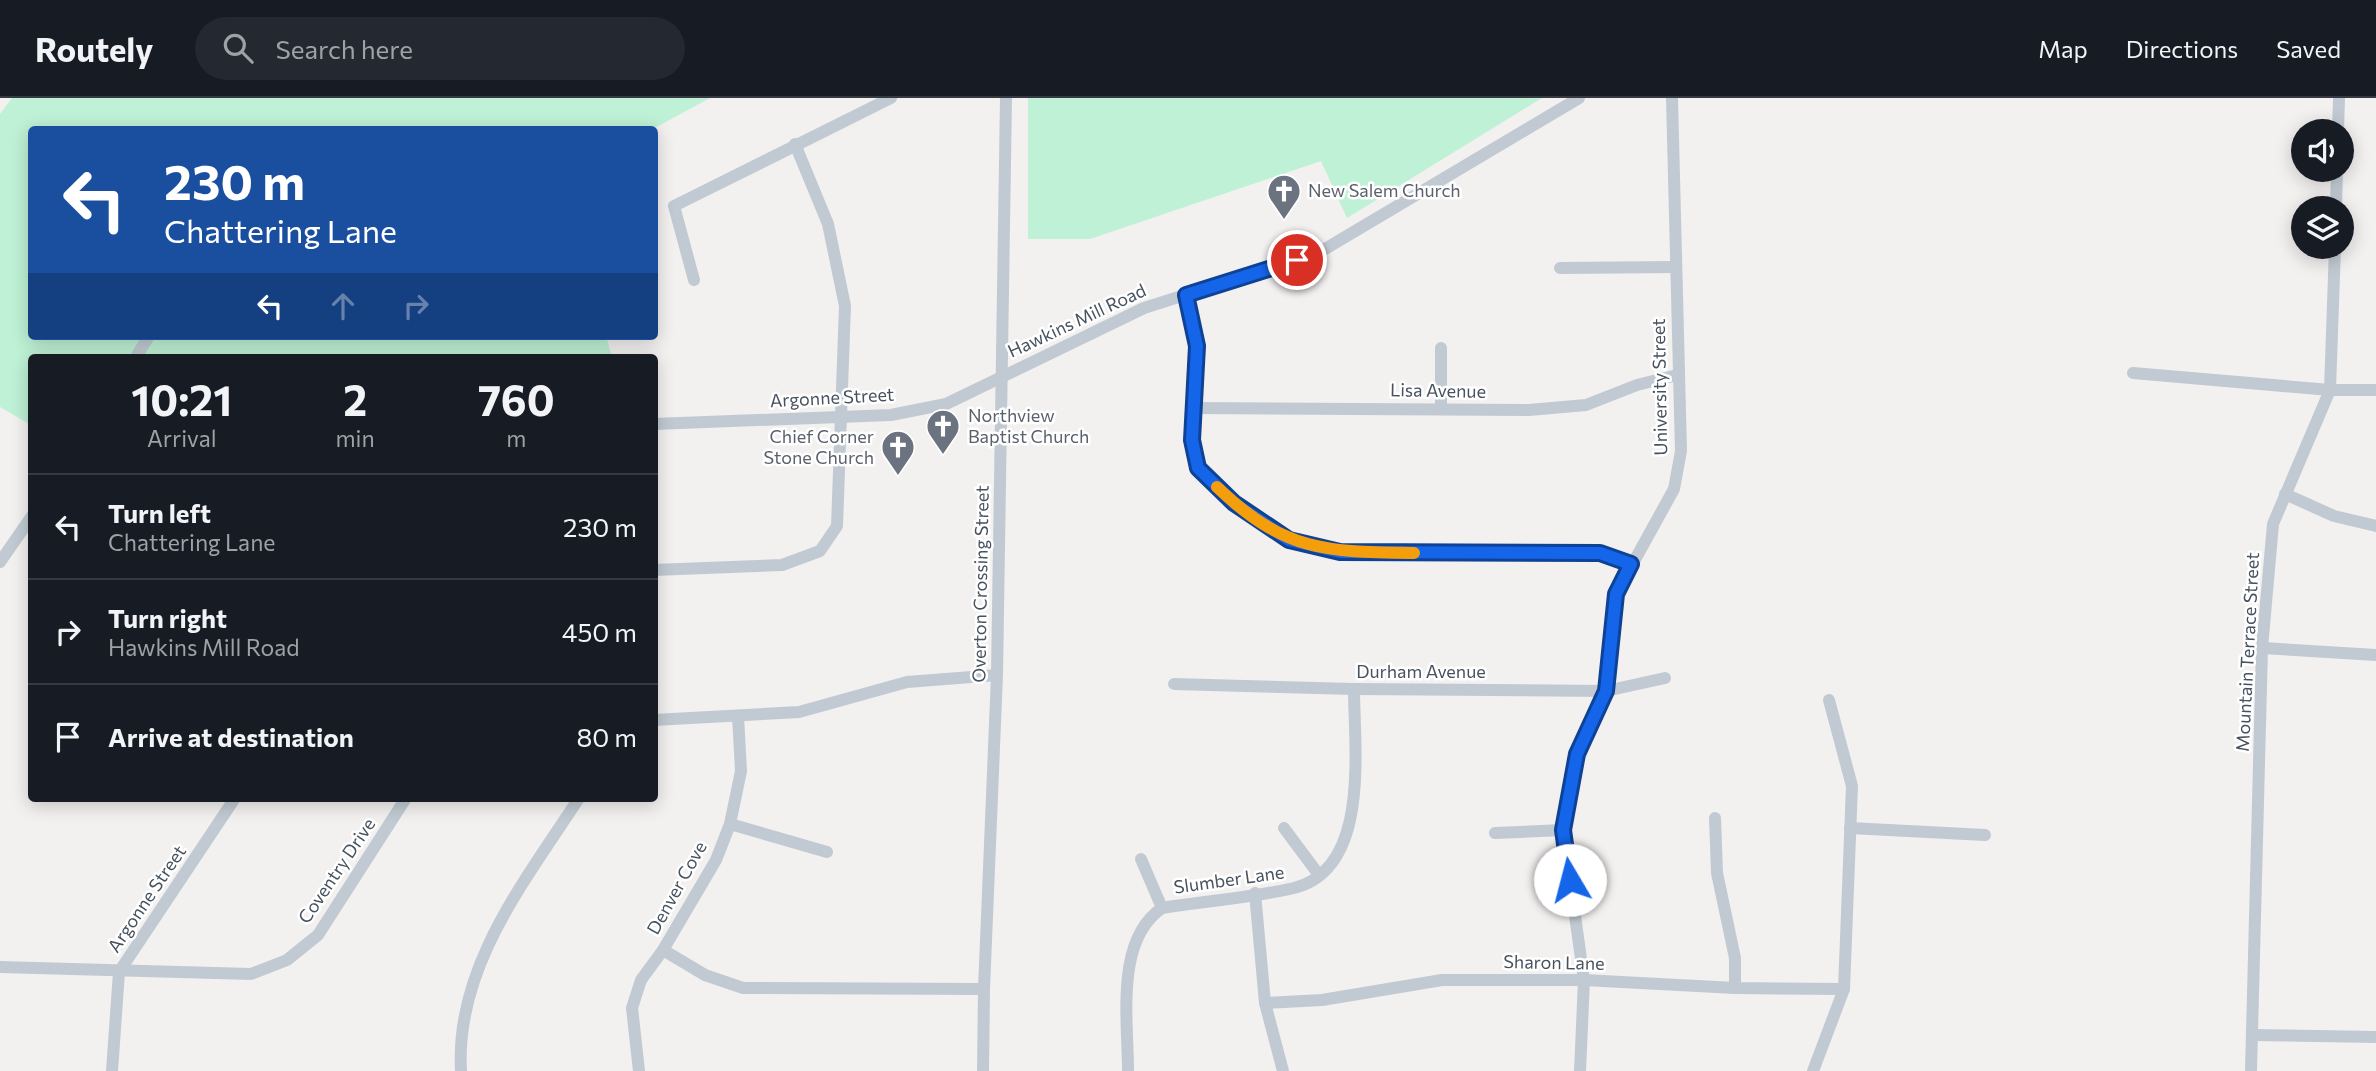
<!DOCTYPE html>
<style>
:root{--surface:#171b24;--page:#242831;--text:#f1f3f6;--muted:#9ea1a6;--line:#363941}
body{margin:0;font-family:Commissioner,sans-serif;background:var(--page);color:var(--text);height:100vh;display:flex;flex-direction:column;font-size:26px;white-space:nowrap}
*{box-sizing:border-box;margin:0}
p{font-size:23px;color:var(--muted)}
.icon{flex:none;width:38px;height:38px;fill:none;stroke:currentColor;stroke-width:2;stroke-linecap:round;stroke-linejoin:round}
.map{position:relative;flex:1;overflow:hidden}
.drawer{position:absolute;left:28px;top:256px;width:630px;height:448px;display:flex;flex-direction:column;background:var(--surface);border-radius:7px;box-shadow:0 4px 18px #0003}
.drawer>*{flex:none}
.top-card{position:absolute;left:28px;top:28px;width:630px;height:214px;border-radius:7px;box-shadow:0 4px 18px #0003;background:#1a4fa0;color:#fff;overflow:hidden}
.controls{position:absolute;left:2291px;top:21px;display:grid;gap:14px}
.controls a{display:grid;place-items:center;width:63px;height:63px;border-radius:50%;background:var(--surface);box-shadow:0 4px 18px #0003;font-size:35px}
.pin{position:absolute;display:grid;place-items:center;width:60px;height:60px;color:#fff;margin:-30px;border:4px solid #fff;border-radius:50%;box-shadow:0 2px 7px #0007}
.me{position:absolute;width:77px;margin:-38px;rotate:352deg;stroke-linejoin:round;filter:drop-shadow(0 0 5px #0008)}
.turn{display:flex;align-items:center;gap:24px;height:147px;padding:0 21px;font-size:32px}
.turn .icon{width:91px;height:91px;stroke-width:2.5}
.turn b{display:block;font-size:49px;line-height:60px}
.lanes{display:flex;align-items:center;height:66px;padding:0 21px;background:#0003;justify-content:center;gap:35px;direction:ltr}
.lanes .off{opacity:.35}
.eta{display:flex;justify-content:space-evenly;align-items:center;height:119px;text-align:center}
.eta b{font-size:42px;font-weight:700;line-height:49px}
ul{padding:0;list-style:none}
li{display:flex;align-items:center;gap:21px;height:105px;padding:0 21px;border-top:2px solid var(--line)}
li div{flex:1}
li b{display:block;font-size:26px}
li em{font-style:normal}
header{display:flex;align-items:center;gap:42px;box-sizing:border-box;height:98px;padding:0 35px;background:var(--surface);border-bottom:2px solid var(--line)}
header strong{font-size:33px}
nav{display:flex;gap:38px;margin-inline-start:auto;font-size:24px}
.search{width:490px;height:63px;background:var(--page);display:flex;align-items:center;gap:18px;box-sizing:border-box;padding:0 24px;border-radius:38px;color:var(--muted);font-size:26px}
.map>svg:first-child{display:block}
.green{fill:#bef1d5}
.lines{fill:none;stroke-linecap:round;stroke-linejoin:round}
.minor{stroke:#c1cad2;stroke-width:12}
.route-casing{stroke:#0d4297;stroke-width:18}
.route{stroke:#1465e9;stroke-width:12}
.slow{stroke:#f59e0b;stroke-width:12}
.labels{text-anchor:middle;stroke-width:5;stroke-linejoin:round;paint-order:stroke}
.worship-label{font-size:18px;fill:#5b616d;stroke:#fff;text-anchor:start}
.street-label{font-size:18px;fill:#47525f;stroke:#fff}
</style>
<header>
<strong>Routely</strong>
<div class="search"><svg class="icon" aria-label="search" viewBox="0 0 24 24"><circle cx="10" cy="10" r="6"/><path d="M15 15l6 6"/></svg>Search here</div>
<nav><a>Map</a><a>Directions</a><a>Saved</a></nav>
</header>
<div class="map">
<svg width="2376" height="973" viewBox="0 0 2376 973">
<rect width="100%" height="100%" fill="#f3f0f0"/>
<g class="green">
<polygon points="12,0 710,0 651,32 32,32 32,238 606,238 612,259 32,259 31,327 0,309 0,16"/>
<polygon points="1028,0 1542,0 1347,120 1321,63 1090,141 1028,141"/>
</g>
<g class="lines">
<g class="minor">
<polyline points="2338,33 2339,0"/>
<polyline points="2336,110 2337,72"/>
<polyline points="1560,170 1676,169"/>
<polyline points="694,182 674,108 891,0"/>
<polyline points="1186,197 1197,248 1192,342 1198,370 1234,405 1289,442 1341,454 1599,455 1631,466"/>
<polyline points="1441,250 1441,310"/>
<polyline points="136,259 149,238"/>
<polyline points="2133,275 2330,292 2376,292"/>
<polyline points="1194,310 1529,312 1586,307 1637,287 1677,277"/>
<polyline points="654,326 891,317 946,306 1144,210 1320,154 1579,0"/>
<polyline points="2285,396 2334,418 2376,428"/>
<polyline points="0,464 32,418"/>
<polyline points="654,472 782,467 820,453 837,428 845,208 828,126 795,46"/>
<polyline points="2262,550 2376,557"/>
<polyline points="1174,586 1354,591 1606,593 1665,580"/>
<polyline points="654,622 799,614 907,584 997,577"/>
<polyline points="1715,720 1717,775 1735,860 1735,890"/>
<polyline points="730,726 827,754"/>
<polyline points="1284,730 1319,777"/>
<polyline points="1850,730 1985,737"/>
<polyline points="1495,735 1563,732"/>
<polyline points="1141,761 1162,810"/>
<polyline points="1255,795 1265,905 1283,973"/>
<polyline points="663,852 705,877 743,890 984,891"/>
<polyline points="0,869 251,876 287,862 318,837 406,700"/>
<polyline points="1265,905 1322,902 1442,882 1584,882 1735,890 1844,891"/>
<polyline points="2252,937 2376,939"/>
<polyline points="112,973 119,874 235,700"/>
<path d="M461 973C455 869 525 783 579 700"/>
<polyline points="639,973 632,910 641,882 663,852 716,762 730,726 741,673 738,618"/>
<polyline points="983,973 984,891 997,577 1006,0"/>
<path d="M1128 973C1128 921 1115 842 1162 810 1205 803 1251 800 1294 790 1371 771 1354 650 1354 591"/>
<polyline points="1580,973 1584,882 1563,732 1578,656 1606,593 1616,496 1674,391 1681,353 1672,0"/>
<polyline points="1813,973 1844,891 1852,688 1829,602"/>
<polyline points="2251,973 2262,550 2273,426 2330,292 2335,149"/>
</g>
</g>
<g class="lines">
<defs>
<polyline id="route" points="1297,162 1186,197 1197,248 1192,342 1198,370 1234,405 1289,442 1340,454 1600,455 1631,466 1616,496 1606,593 1577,656 1563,732 1570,782"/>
</defs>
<use href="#route" class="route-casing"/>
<use href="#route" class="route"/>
<path class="slow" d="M1217 389C1285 454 1326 454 1414 455"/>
</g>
<defs>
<symbol id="church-pin" viewBox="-11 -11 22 30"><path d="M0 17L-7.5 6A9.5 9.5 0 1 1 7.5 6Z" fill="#6b7280" stroke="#fff"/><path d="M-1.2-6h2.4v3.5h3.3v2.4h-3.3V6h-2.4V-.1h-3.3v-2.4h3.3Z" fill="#fff"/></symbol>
</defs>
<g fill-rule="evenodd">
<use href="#church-pin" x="1265" y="74" width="38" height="52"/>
<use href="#church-pin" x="924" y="309" width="38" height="52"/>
<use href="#church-pin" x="879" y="330" width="38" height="52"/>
</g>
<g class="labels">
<g class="worship-label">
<text x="1308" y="99">New Salem Church</text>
<text x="968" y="324">Northview<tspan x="968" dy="21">Baptist Church</tspan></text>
<text x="874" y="345" text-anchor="end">Chief Corner<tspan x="874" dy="21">Stone Church</tspan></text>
</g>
<g class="street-label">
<text transform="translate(1077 223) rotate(-25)" y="6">Hawkins Mill Road</text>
<text transform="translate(1660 289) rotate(-91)" y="6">University Street</text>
<text transform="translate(1438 293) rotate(1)" y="6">Lisa Avenue</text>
<text transform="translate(832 300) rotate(-3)" y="6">Argonne Street</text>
<text transform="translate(981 486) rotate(-89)" y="6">Overton Crossing Street</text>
<text transform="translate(2248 554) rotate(-87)" y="6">Mountain Terrace Street</text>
<text x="1421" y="580">Durham Avenue</text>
<text transform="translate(337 773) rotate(-56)" y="6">Coventry Drive</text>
<text transform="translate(1229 782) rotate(-8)" y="6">Slumber Lane</text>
<text transform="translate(677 790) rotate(-61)" y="6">Denver Cove</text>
<text transform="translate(147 801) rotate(-56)" y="6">Argonne Street</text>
<text transform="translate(1554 865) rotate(1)" y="6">Sharon Lane</text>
</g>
</g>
</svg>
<div class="controls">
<a><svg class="icon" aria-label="sound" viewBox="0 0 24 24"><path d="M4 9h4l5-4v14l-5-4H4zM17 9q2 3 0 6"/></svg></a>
<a><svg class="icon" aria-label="layers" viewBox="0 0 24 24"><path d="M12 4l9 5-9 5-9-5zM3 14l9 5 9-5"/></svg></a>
</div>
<div class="pin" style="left:1297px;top:162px;background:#d93025"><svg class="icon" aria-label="arrive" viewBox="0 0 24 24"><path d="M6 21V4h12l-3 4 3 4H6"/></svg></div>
<svg class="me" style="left:1570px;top:782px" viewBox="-20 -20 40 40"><circle r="19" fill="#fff"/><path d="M0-13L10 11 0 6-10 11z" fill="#1465e9"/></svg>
<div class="top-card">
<div class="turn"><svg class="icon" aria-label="left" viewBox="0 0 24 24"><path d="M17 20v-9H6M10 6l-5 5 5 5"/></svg><div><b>230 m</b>Chattering Lane</div></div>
<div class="lanes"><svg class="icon" aria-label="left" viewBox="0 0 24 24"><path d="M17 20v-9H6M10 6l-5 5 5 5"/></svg><svg class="icon off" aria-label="ahead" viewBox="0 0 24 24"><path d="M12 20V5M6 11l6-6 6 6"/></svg><svg class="icon off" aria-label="right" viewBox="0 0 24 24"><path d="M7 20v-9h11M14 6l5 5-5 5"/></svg></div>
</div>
<section class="drawer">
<div class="eta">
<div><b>10:21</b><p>Arrival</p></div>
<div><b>2</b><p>min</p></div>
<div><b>760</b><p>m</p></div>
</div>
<ul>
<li><svg class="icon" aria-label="left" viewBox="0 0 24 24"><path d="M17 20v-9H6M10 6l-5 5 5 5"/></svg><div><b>Turn left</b><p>Chattering Lane</p></div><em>230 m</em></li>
<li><svg class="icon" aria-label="right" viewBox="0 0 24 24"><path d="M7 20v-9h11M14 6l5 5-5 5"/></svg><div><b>Turn right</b><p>Hawkins Mill Road</p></div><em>450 m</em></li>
<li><svg class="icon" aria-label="arrive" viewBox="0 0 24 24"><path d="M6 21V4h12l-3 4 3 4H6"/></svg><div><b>Arrive at destination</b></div><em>80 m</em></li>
</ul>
</section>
</div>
